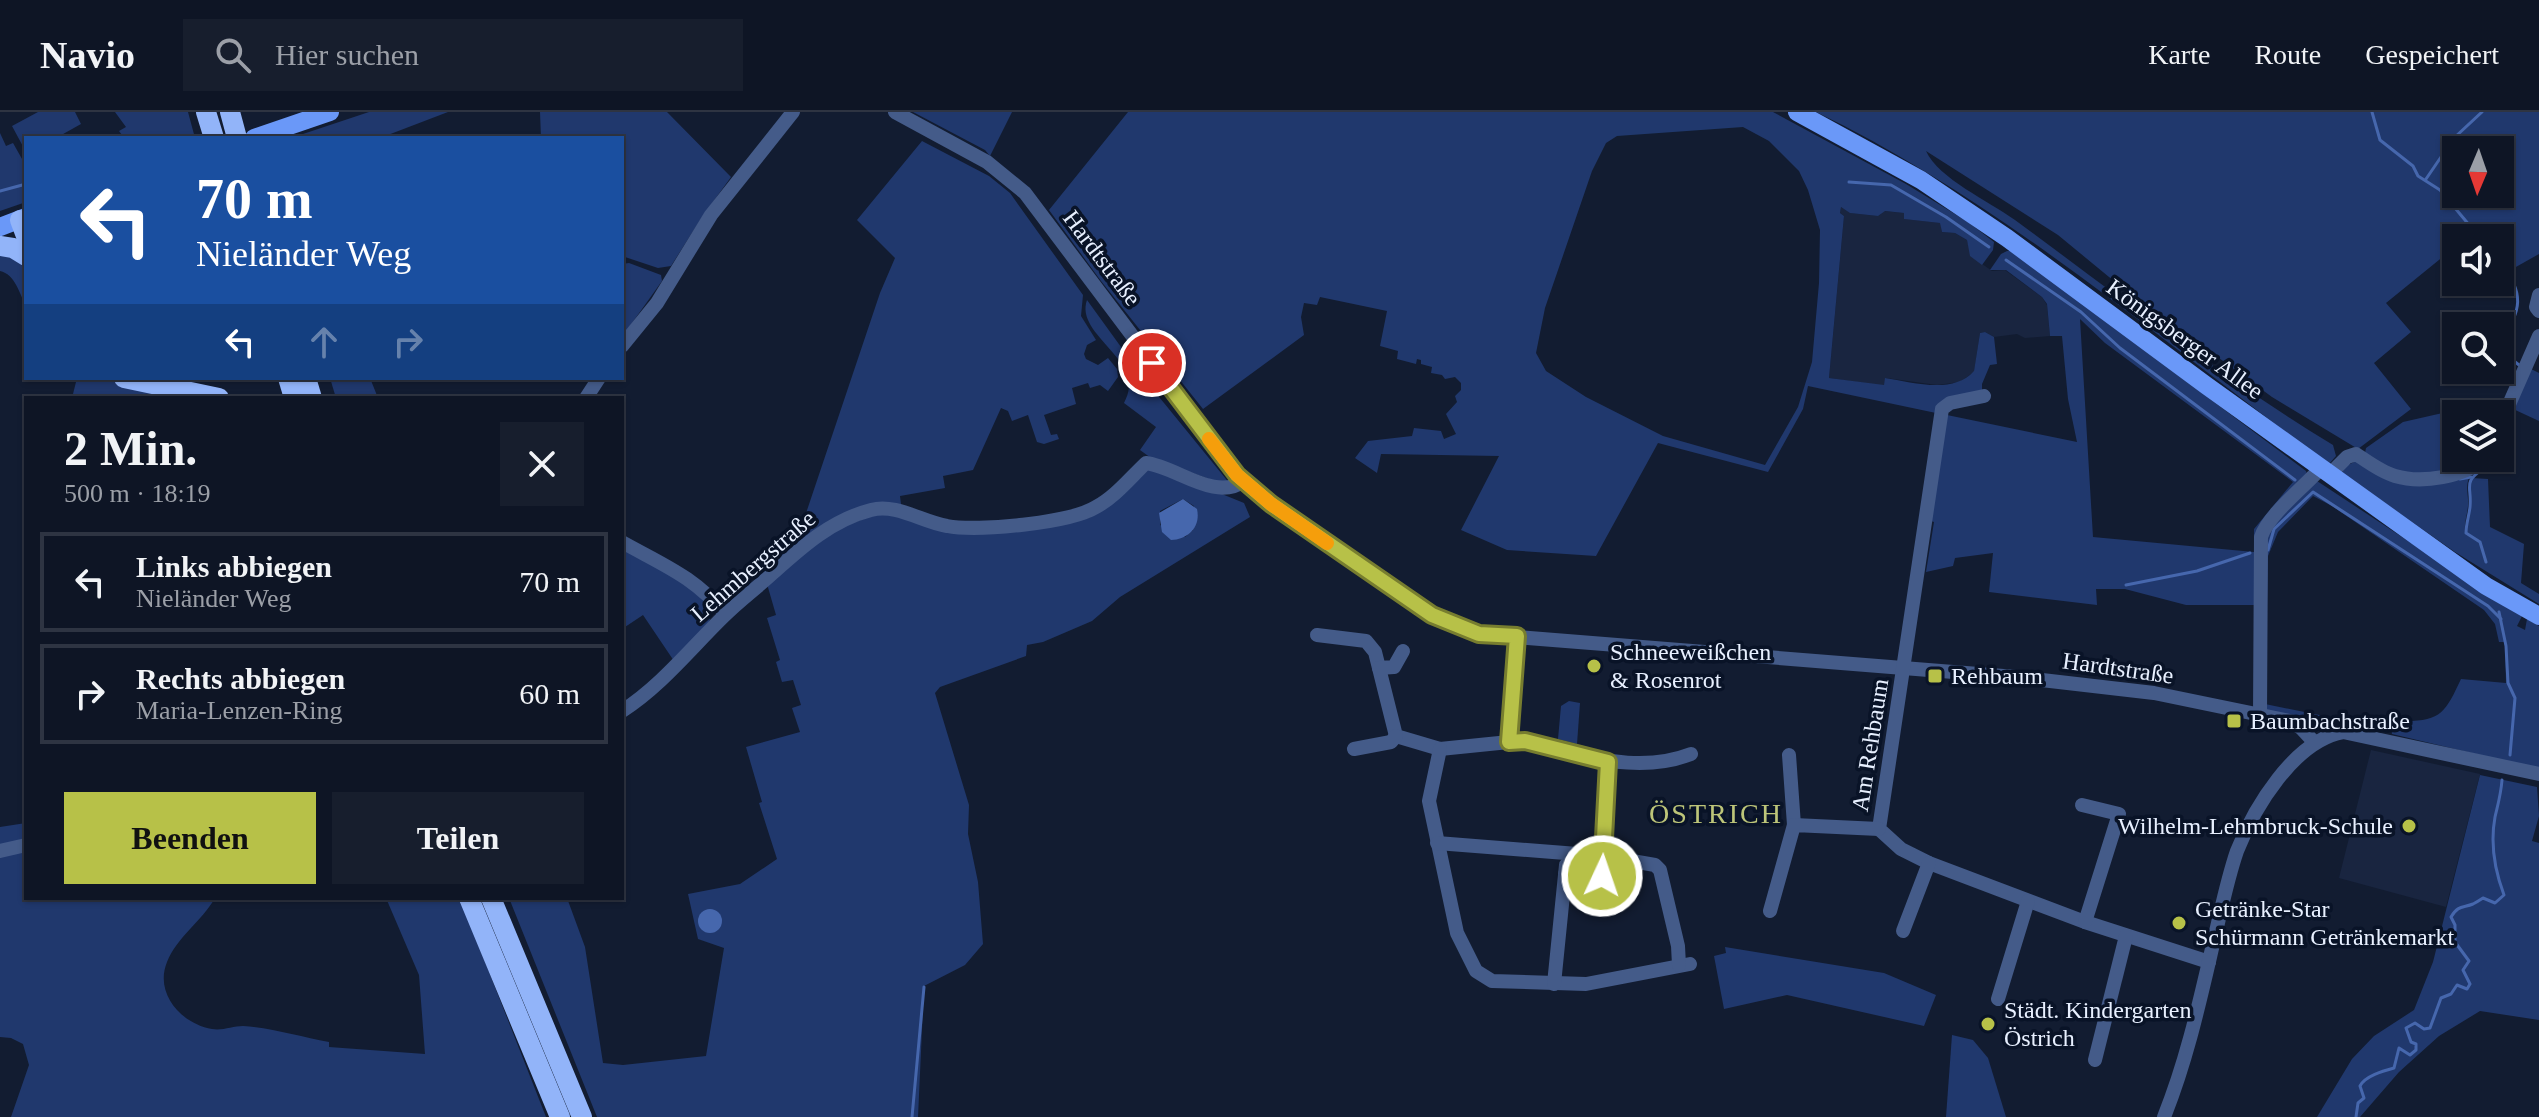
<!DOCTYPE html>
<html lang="de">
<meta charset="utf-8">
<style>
:root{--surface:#0e1525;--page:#171e2d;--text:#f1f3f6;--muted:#9b9fa7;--line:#2e3442;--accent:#b7c148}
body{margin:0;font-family:"Times New Roman",serif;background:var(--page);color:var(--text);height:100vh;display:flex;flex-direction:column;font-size:30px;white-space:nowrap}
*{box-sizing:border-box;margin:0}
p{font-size:26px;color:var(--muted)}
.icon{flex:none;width:44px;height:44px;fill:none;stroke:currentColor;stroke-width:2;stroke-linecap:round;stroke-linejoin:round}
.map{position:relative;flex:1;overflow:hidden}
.drawer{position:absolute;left:24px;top:284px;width:600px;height:504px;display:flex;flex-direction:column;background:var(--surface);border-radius:0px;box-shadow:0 2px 6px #0004,0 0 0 2px var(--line)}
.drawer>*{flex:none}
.hud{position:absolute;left:24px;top:24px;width:600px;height:244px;border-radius:0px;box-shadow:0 2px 6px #0004,0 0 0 2px var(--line);background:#1a4fa0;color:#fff;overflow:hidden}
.needle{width:52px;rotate:182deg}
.buttons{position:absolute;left:2442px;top:24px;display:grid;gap:16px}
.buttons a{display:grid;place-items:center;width:72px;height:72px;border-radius:0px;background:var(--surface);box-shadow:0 2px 6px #0004,0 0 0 2px var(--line);font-size:40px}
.pin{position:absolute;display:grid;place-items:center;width:68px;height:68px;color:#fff;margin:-34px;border:4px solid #fff;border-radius:50%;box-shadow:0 2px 8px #0007}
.me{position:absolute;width:88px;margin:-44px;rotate:3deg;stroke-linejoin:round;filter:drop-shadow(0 0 6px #0008)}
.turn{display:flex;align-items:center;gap:28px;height:168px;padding:0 40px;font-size:36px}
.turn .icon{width:104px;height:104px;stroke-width:2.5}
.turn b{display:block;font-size:56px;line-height:68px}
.lanes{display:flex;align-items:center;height:76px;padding:0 40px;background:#0003;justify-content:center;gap:40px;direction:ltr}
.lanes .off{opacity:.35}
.round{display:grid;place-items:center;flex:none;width:84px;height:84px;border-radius:0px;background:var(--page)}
.head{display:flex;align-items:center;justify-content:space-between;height:136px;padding:0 40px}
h1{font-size:48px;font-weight:700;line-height:60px}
.cta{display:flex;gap:16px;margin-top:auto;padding:16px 40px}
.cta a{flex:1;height:92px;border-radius:0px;background:var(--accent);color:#111;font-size:32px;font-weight:700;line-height:92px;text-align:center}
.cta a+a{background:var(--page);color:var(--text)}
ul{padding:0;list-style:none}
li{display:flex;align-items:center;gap:24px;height:100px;margin:0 16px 12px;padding:0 24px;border:4px solid var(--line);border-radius:0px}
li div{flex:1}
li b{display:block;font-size:30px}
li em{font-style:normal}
header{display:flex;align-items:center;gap:48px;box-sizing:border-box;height:112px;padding:0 40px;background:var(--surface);border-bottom:2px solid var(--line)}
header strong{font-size:38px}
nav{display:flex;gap:44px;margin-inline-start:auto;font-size:28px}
.search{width:560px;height:72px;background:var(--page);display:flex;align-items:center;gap:20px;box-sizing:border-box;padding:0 28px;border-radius:0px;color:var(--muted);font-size:30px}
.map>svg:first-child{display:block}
.built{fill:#192540}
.green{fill:#20386d;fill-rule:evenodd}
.water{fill:#4667ad}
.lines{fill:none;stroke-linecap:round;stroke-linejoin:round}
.stream{stroke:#4667ad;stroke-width:3}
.minor{stroke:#445b89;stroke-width:14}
.major{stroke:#6a98f8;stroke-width:18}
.highway{stroke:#92b4f9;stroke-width:20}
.route-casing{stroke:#777d2f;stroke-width:20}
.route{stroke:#b7c148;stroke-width:14}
.slow{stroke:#f59e0b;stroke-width:14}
.poi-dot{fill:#b7c148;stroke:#091327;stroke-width:3}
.labels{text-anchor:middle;stroke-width:7;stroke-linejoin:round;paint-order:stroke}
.street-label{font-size:24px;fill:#e8f0ff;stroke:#091327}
.poi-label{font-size:24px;fill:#e8f0ff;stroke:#091327;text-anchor:start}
.quarter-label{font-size:28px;letter-spacing:2px;fill:#bdc579;stroke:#091327}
</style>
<header>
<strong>Navio</strong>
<div class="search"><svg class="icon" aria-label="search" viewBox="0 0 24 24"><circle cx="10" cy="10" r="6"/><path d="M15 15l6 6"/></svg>Hier suchen</div>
<nav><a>Karte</a><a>Route</a><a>Gespeichert</a></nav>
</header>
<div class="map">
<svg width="2539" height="1005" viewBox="0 0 2539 1005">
<rect width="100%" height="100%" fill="#121c31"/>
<g class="built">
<polygon points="1841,95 1851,101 1878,104 1884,99 1905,101 1905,107 1941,111 1942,120 1955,121 1967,128 1971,144 1992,159 2005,158 2042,185 2047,193 2050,224 2025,226 2017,222 1994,225 1985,220 1980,221 1974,260 1960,270 1937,273 1886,266 1884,274 1829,266 1844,104 1840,101"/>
<polygon points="2371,638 2480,662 2446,795 2339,766"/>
</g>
<g class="green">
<polygon points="38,0 75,0 81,12 56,26 26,26 26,40 12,14"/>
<polygon points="115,0 188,0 195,26 116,26 122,23 119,19 126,15"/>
<polygon points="369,0 448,0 380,26 291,26"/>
<polygon points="540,0 667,0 731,65 702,105 671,154 658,156 622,144 622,26 541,26"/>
<polygon points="913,0 1012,0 990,44 985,38"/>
<path d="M1128 0H1773L1906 72 1968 110 1994 130 1993 138 1982 153 1970 144 1967 128 1955 121 1942 120 1940 111 1904 107V101L1885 99 1878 104 1850 101 1841 95 1840 101 1844 104 1829 266 1884 273 1885 266C1912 270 1953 283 1974 259L1980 221 1985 220 1994 225 1997 252 1990 253 1982 272V279L1936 301 1808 274 1803 297 1768 360 1658 331 1596 444 1507 438 1461 418 1499 344 1381 342 1377 361 1355 346 1368 329 1412 324 1414 316 1441 319 1444 327 1456 322 1446 302 1457 290 1455 284 1461 278V271L1455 265 1445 267 1442 263 1431 261 1432 255 1421 252V248L1417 247 1416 252 1397 247 1398 239 1380 234 1387 199 1320 185 1317 193 1304 191 1301 205 1304 223 1203 297 1101 169 1049 98ZM1743 15 1769 29 1799 59 1808 78 1820 118 1819 171 1812 250 1798 295 1765 353 1663 324 1586 285 1546 259 1536 241 1545 196 1592 59 1606 31 1617 24Z"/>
<path d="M1816 0H2539V142L2507 160 2500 151V126H2456V147L2450 139 2386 191 2411 220 2374 251 2411 297 2358 337 2272 285 2109 165 2058 123 1926 39C1939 67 1989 89 2015 108 2120 185 2222 266 2333 333L2336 344 2329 352C2166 233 1998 87 1816 0ZM2456 38H2500V82H2456Z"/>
<polygon points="0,21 6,34 13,31 26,54 26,90 0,99"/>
<polygon points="922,29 989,64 1010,81 1083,183 1081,204 1096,228 1087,233 1084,242 1086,247 1098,253 1108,246 1117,257 1118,265 1108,279 1100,273 1090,276 1088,271 1072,276 1076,292 1044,303 1051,323 1057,322 1059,327 1044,332 1037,330 1028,303 1012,309 1008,299 1001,296 973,358 943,364 945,376 900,384 901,392 865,396 725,497 708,478 734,487 797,428 880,181 895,146 857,108"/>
<path d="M0 138 26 150V195C20 182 15 162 0 159Z"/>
<path d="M2007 139H2010L2042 161 2306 359 2307 363 2264 412 2257 493H2186L2125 477H2096L2097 493 1989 480 1993 441 1955 446 1953 454 1926 460 1934 410 1931 409 1947 303 2077 330 2068 287 2062 224H2050L2047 192 2042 185 2006 158H1990L2001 142ZM2080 207 2105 231 2293 370 2254 417V440L2093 425Z"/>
<polygon points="629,151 661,163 662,169 622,225 622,152"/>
<path d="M1087 188 1142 264 1230 372H1223L1151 346 1140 338 1156 315 1124 291C1149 249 1074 224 1087 188Z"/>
<polygon points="2527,255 2539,261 2539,309 2511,296"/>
<polygon points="77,266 109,266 121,271 191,286 72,286"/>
<polygon points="330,266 370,266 378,286 336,286"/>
<path d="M2471 290 2491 302H2456V346H2469L2473 351C2458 360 2415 366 2398 360 2387 356 2375 347 2365 341L2366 336 2403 310 2447 300Z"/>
<path d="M2356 349C2408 379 2411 375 2469 366 2465 376 2469 384 2468 394 2467 404 2464 411 2465 421L2471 395 2469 374 2472 366 2488 367 2490 415 2524 432 2521 471 2539 482V492L2455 440 2342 361 2344 355Z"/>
<path d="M1153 354 1244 391 1250 405 1120 485 1092 509 1043 530 1027 533 1026 544 940 575 935 581 969 693 968 722 978 770 983 832 965 853 924 874 918 1005H597L509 786H567L585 835 603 951 623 953 706 944 724 836 698 827 688 782 740 772 777 747 759 691 762 690 746 635 800 620 792 596 801 593 793 568 782 570 776 550 780 548 767 506 776 503 767 472 831 419 885 399 969 422 1089 406 1115 388ZM1183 387 1194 394 1193 418 1185 425 1160 413V399Z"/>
<path d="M2317 369 2522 504 2517 514 2525 518 2527 507 2539 514V657L2392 622 2391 617 2398 618 2400 609C2441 610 2445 601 2461 567L2506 571 2505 530H2499L2495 512 2484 498 2332 394 2313 384 2278 420 2268 444 2265 592 2339 607V610C2323 626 2308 610 2290 604 2282 602 2272 601 2264 598L2261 592 2263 431C2269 407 2298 382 2317 369Z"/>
<polygon points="622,433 684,466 712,494 709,512 674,549 643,503 622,517"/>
<polygon points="1569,589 1580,591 1577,632 1558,627 1561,594"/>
<polygon points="2480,663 2537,675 2539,704 2532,729 2539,731 2539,908 2480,899 2439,924 2399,960 2360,1005 2317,1005 2352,947 2374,924 2414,898 2433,850"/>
<polygon points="26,711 26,730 0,736 0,715"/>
<path d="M26 736V786H215C202 809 177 825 167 850 154 882 182 912 212 917 222 919 233 914 243 914 271 916 301 925 329 930V935L425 942 419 863 386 786H460L546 1005H11L29 953 23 932 11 926 0 925V742Z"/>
<polygon points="1725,835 1884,861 1936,883 1924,914 1787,883 1724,897 1714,844 1726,841"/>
<polygon points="1952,923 1973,928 1988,946 2006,1005 1946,1005"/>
</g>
<g class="water">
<path d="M1183 387 1197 397C1201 415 1188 427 1171 428L1162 420 1159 401Z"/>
<circle cx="710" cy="809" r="12"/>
</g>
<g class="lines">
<g class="stream">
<polyline points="2372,0 2380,28 2413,54 2418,64 2440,78 2480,126"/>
<polyline points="2426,67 2454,26 2482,0"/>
<polyline points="1849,70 1891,73 1946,105 1989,135"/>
<polyline points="0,79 26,72"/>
<polyline points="2006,148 2081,200 2120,236 2295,368"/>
<path d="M2500 150C2525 181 2522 199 2500 230"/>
<polyline points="2500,238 2519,253"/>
<path d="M2484 356C2462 371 2472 373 2470 395 2469 404 2466 412 2466 421L2480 430 2486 450"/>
<polyline points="2460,367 2471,365"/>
<polyline points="2268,438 2274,417 2313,380 2488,494 2501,507"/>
<polyline points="2126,473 2197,459 2250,441"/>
<polyline points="2499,500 2506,534 2508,571 2515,586 2510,643"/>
<polyline points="912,1005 924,875"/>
<path d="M2356 1005 2358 991 2364 986 2360 974C2365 964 2383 959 2394 956L2399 936 2410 943 2416 938V932L2411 930 2406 916 2415 911 2424 917 2430 916 2441 886 2451 882 2457 873 2467 877 2470 872 2463 858 2469 849 2455 830V813L2451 805C2458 793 2463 796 2473 792 2477 790 2480 788 2483 786L2495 791 2504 783C2495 759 2490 732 2495 705 2498 692 2501 682 2502 668"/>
</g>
<g class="minor">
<path d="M895 0 987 50 1025 81 1237 363C1272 393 1308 418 1347 443 1393 474 1425 504 1479 522L2016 565 2154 581 2290 609 2301 616 2314 630"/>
<polyline points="2539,183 2536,195 2539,199"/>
<polyline points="622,234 657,191 711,103 793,0"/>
<polyline points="1984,284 1950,291 1942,297 1879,717 1901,737 1929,751 2085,810 2209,850"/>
<polyline points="586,286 599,266"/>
<polyline points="2500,313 2539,224"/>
<path d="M2330 362 2347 345 2356 342C2368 350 2381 360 2395 364 2422 372 2464 365 2486 346"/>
<path d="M622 430C663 453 695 465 725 502"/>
<polyline points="1317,523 1366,529 1375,540 1379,556"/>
<polyline points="1403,539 1394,555 1379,556 1396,624 1440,637 1509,630 1517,524"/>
<path d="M622 599C661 574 691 536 724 504 740 488 758 475 774 460 803 434 832 408 871 398 896 391 922 410 947 414 977 420 1070 411 1096 395 1115 385 1130 366 1146 351 1177 355 1215 390 1244 369"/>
<path d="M2260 603 2261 425C2268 403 2305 374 2321 356"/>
<path d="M1509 630C1529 628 1545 634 1564 639 1605 650 1650 658 1691 642"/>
<polyline points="1354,637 1391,630 1396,624"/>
<polyline points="1440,637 1429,689 1457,821 1476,859 1492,869 1586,872 1690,852"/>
<polyline points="1789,643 1794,713"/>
<polyline points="2082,693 2119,702 2085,810"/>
<polyline points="1437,731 1603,744 1655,753 1660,758 1678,834 1679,853"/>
<polyline points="0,739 26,733"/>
<polyline points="1565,762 1602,764 1608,650"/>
<polyline points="1770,799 1794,713 1879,717"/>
<polyline points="1903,819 1929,751"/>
<polyline points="1554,872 1566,753"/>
<polyline points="1998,887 2028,789"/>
<polyline points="2095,948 2126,824"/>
<path d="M2164 1005C2187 948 2200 888 2214 828 2221 799 2227 768 2237 739 2254 696 2294 629 2343 620L2539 662"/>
</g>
<g class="major">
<polyline points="1797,0 1921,68 2007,126 2207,274 2486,474 2539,504"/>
<polyline points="254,26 330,0"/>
<polyline points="0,115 26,105"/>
</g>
<g class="highway">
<polyline points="206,0 214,26"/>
<polyline points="230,0 237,26"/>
<polyline points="20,108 26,124"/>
<polyline points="0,134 13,136 26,144"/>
<polyline points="124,266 219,286"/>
<polyline points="288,266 294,286"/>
<polyline points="306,266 312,286"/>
<polyline points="469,786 560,1005"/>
<polyline points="491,786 582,1005"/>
</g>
</g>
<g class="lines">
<defs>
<polyline id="route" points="1152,251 1237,363 1271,392 1432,503 1479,522 1517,524 1509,630 1525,629 1608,650 1602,764"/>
</defs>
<use href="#route" class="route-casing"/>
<use href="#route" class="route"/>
<polyline class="slow" points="1209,327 1237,363 1271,392 1327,431"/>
</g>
<g class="poi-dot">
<circle cx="1594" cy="554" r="8"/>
<rect x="1927" y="556" width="16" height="16" rx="4"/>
<rect x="2226" y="601" width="16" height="16" rx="4"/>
<circle cx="2409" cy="714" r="8"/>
<circle cx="2179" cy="811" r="8"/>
<circle cx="1988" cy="912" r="8"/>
</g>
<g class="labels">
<g class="street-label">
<text transform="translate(1102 146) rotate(53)" y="8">Hardtstraße</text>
<text transform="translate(2185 227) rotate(36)" y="8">Königsberger Allee</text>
<text transform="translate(753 454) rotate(-41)" y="8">Lehmbergstraße</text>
<text transform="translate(2118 556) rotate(8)" y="8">Hardtstraße</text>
<text transform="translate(1870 633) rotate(-81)" y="8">Am Rehbaum</text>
</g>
<g class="poi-label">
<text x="1610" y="548">Schneeweißchen<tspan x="1610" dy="28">&amp; Rosenrot</tspan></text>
<text x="1951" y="572">Rehbaum</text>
<text x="2250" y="617">Baumbachstraße</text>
<text x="2393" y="722" text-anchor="end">Wilhelm-Lehmbruck-Schule</text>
<text x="2195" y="805">Getränke-Star<tspan x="2195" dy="28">Schürmann Getränkemarkt</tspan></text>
<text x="2004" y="906">Städt. Kindergarten<tspan x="2004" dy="28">Östrich</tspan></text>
</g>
<g class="quarter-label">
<text x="1716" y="711">ÖSTRICH</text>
</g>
</g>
</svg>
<div class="buttons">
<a><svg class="needle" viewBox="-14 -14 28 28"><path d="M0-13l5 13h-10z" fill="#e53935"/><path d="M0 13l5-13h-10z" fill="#9b9fa7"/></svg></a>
<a><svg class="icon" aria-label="sound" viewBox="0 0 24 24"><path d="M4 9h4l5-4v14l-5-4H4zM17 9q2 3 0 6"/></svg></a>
<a><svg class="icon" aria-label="search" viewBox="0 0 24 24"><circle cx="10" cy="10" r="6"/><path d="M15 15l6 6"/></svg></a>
<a><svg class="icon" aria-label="layers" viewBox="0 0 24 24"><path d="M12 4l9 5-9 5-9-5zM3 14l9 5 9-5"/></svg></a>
</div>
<div class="pin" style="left:1152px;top:251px;background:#d93025"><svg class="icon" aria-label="arrive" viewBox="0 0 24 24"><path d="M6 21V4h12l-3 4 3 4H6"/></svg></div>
<svg class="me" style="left:1602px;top:764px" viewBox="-20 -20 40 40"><circle r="17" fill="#b7c148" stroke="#fff" stroke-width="3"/><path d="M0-11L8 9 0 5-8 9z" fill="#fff"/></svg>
<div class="hud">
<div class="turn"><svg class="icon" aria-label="left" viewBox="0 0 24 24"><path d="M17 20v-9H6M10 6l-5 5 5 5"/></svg><div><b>70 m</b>Nieländer Weg</div></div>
<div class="lanes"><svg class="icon" aria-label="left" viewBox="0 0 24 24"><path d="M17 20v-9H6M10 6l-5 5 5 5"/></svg><svg class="icon off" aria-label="ahead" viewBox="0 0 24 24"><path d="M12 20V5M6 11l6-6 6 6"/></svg><svg class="icon off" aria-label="right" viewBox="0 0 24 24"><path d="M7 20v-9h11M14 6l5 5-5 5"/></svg></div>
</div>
<section class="drawer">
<div class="head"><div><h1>2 Min.</h1><p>500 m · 18:19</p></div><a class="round"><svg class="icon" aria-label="close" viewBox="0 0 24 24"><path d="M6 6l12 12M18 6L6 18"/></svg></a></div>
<ul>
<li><svg class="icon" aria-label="left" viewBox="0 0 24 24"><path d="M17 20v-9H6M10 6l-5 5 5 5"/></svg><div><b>Links abbiegen</b><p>Nieländer Weg</p></div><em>70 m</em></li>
<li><svg class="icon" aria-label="right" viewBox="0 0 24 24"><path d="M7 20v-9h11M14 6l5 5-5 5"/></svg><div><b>Rechts abbiegen</b><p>Maria-Lenzen-Ring</p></div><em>60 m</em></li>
</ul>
<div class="cta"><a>Beenden</a><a>Teilen</a></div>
</section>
</div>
